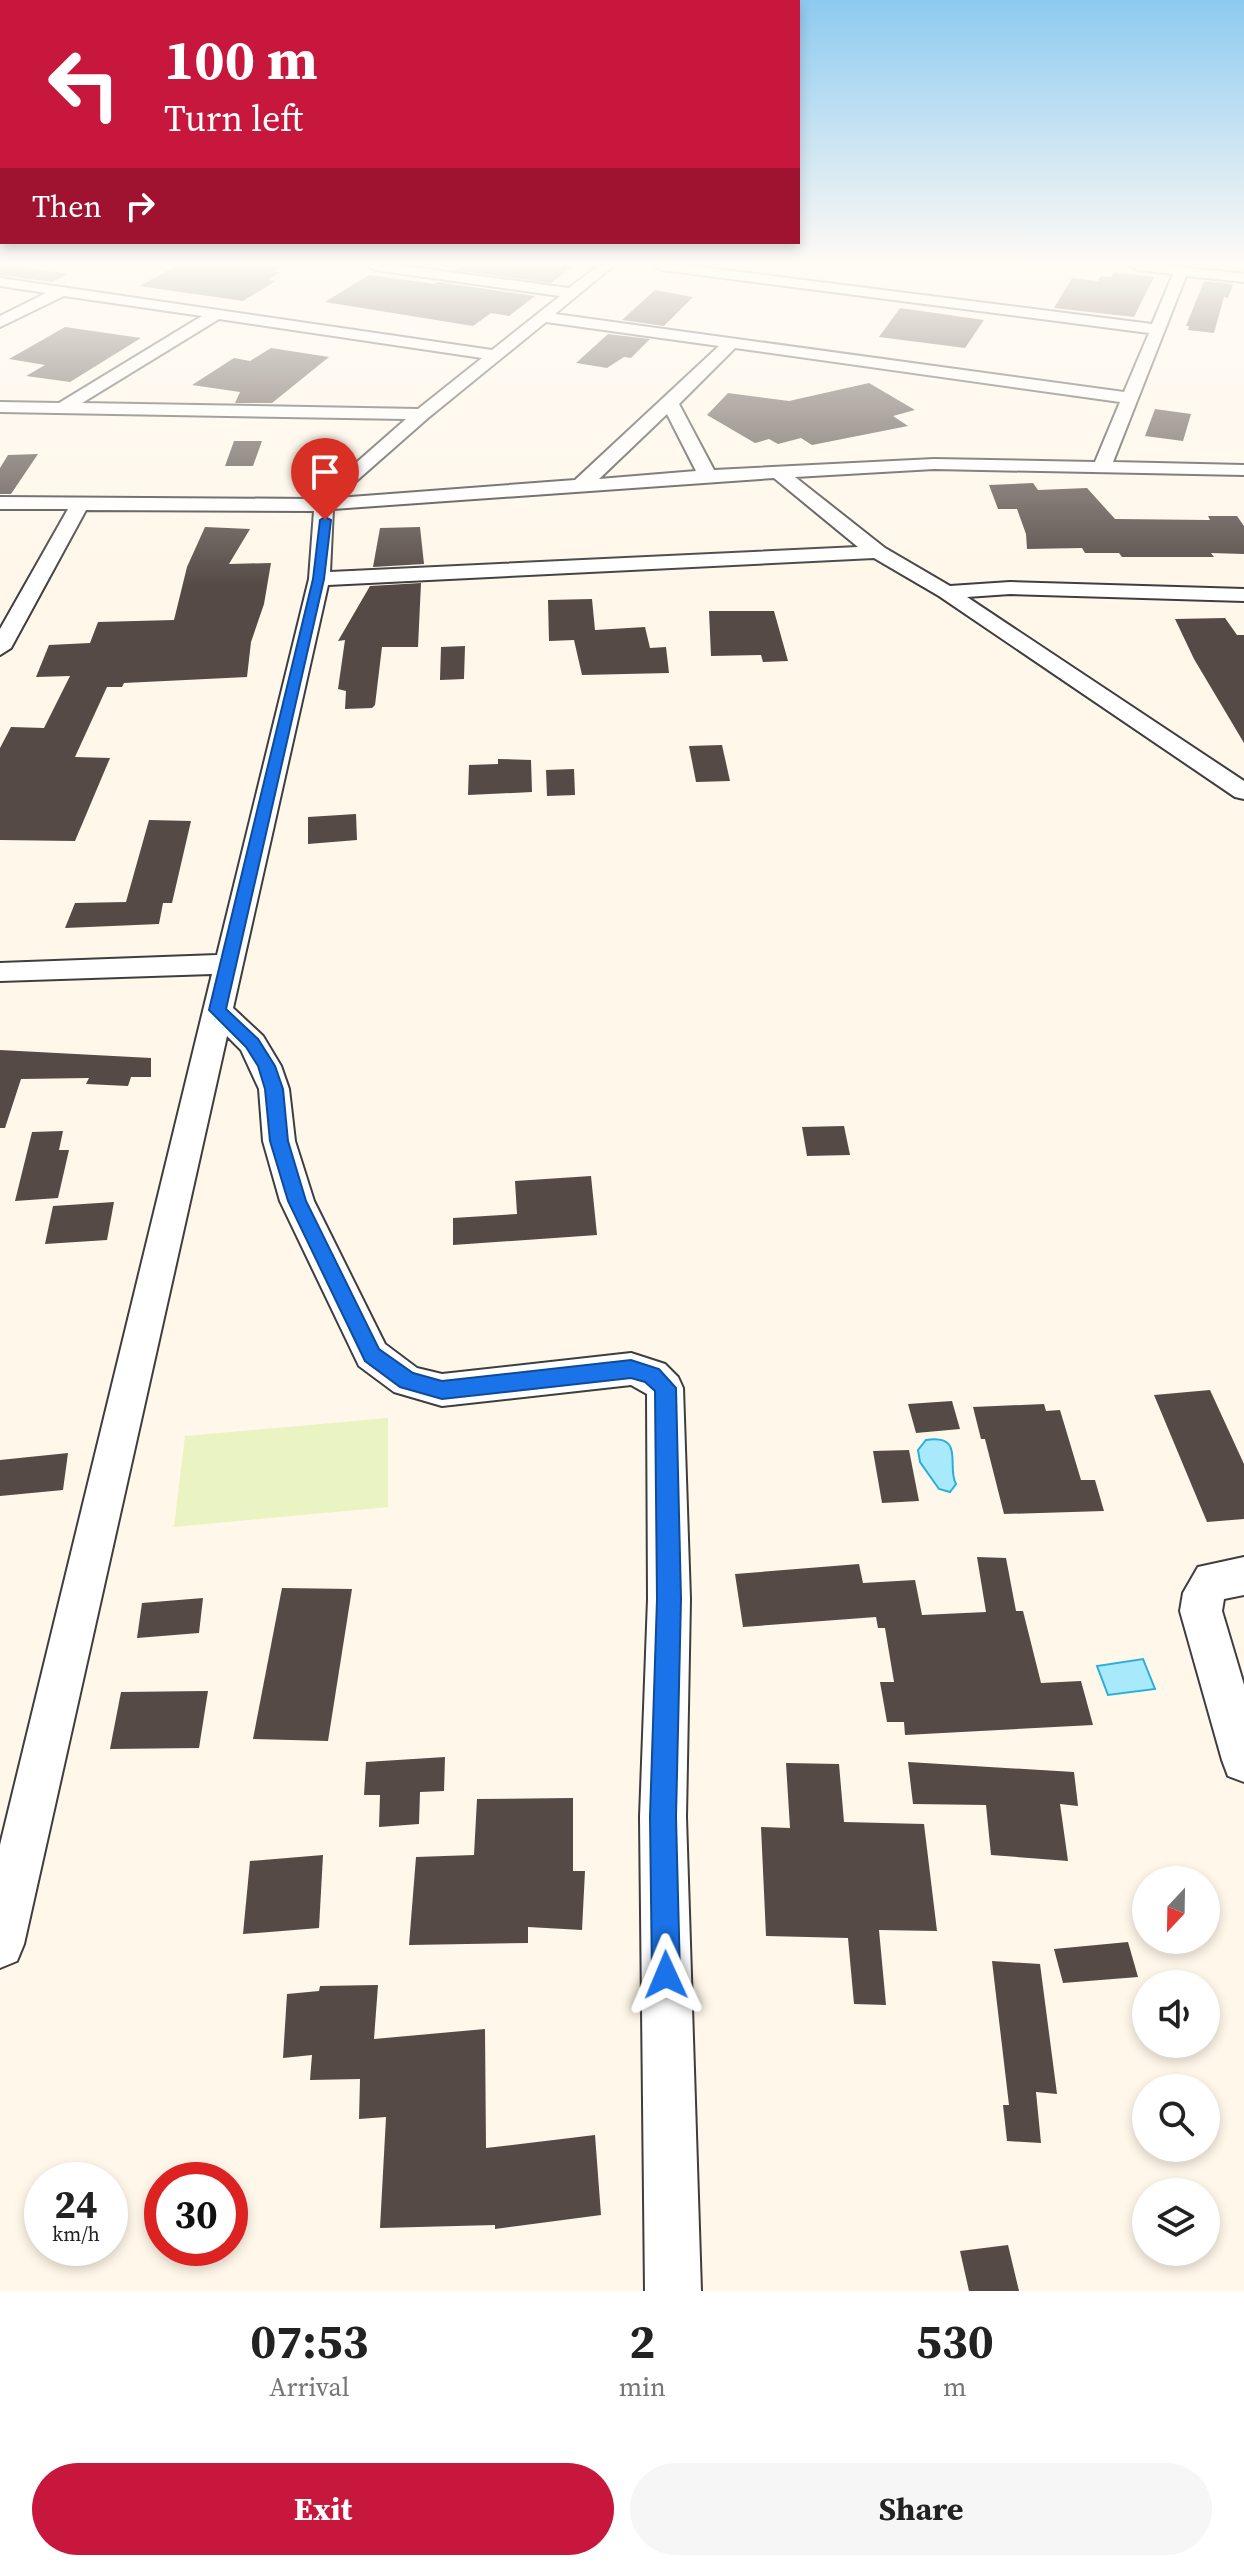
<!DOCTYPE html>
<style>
:root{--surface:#fff;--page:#f6f6f6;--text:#222;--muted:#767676;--accent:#c7173c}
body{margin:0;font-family:"Source Serif 4",serif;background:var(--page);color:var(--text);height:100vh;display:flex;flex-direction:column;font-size:30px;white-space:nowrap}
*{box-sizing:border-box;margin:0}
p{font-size:26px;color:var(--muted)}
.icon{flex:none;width:44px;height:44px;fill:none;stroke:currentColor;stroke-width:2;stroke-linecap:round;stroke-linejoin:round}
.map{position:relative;height:2291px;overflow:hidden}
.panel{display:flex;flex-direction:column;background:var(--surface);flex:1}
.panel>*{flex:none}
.top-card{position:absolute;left:0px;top:0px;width:800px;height:244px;box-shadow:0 4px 12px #0003;background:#c7173c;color:#fff;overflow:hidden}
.needle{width:52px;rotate:202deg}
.buttons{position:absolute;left:1132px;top:1866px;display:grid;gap:16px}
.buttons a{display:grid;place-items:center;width:88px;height:88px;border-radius:50%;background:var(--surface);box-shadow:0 4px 12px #0003;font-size:40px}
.speed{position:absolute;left:24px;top:2162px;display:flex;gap:16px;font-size:40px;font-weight:700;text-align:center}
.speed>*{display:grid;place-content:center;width:104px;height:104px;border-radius:50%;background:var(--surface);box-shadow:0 4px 12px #0003;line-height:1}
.speed small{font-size:20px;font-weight:400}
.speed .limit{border:12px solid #d22;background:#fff;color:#111}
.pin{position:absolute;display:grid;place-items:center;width:68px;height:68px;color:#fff;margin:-82px -34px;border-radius:50% 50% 50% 0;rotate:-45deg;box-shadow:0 0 8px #0007}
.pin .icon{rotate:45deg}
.me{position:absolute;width:88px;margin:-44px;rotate:359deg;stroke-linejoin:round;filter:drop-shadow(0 0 6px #0008)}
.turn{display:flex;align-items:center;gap:28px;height:168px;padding:0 32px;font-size:36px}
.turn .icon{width:104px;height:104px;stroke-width:2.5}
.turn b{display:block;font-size:56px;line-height:68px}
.then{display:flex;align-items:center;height:76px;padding:0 32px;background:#0003;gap:16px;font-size:30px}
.eta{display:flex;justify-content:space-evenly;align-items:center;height:136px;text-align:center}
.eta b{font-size:48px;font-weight:700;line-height:56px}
.primary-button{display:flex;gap:16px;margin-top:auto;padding:16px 32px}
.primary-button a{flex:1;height:92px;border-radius:48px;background:var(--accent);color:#fff;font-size:32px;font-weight:700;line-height:92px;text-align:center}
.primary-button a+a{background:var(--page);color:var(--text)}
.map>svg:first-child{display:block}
.pitch{fill:#eaf3c2}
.water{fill:#a8eafc;stroke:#28b0da;stroke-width:2}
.building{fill:#554a46}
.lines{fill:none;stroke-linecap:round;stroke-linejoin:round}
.minor-casing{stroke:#3e3e3e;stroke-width:4}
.minor{fill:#fff;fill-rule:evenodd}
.route{fill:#1a73e8;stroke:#114b97;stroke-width:2}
</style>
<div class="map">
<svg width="1244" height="2291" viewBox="0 0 1244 2291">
<rect width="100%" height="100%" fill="#fff7e9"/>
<polygon class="pitch" points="388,1418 388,1507 174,1527 185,1436"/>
<g class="water">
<path d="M926 1440C966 1434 946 1467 956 1484L950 1492 939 1489 920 1462 918 1450Z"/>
<polygon points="1143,1659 1155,1689 1108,1695 1097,1666"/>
</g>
<g class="building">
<polygon points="0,266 14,266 68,274 52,282 0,275"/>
<polygon points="176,266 284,266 274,271 281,272 268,280 276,281 243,301 139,286"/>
<polygon points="460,266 573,266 551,283 454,270"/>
<polygon points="1114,272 1154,277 1134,317 1054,308 1072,278 1098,281 1101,276 1111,277"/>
<polygon points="369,275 434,284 437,282 535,296 509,316 491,313 473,326 325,302"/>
<polygon points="1204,281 1233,284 1228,298 1224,297 1214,333 1188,330 1189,326 1186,326"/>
<polygon points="655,290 693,297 664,326 622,320"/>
<polygon points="900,308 984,320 965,348 879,337"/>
<polygon points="65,327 141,338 70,382 26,376 45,365 9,359"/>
<polygon points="608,334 650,339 631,358 624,357 607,368 576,363"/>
<polygon points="271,348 329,357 272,403 235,403 240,392 192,385 234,358 250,361"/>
<polygon points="869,383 915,410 893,416 908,426 812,445 801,438 778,444 769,439 755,443 707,415 728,393 789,401"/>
<polygon points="1155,409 1191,414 1183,441 1145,436"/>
<polygon points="234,441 262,441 253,466 225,466"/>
<polygon points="38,454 11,494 0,494 0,468 8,455"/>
<polygon points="1033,483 1038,490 1087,488 1115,519 1210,520 1208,516 1237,516 1244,526 1244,554 1211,553 1214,557 1122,557 1119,553 1085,553 1082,548 1027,549 1026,534 1017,509 998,509 989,485"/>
<polygon points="205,527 250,529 229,564 271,563 264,604 251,642 247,677 124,683 122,687 107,687 75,757 110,758 75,841 0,840 0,748 11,727 44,728 70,676 36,677 49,645 90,643 98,622 174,620 187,567"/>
<polygon points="420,527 424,564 373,567 380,528"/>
<polygon points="421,583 418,647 382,647 375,705 372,708 345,709 346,691 338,689 345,640 338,641 370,586"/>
<polygon points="592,599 595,630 645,627 650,648 666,647 669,673 582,675 574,640 549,641 548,600"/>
<polygon points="709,611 774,611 788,661 763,662 761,655 711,656"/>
<polygon points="1225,618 1237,635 1244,635 1244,743 1194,659 1175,619"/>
<polygon points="465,646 464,679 440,680 441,647"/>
<polygon points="722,745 730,781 696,782 689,746"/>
<polygon points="498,759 531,760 532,792 468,795 469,765 498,764"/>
<polygon points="574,769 575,795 547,796 546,770"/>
<polygon points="356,814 357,840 308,844 308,817"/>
<polygon points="149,820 191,821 172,903 163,903 159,924 65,928 75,903 126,902"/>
<polygon points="0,1050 151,1058 151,1077 131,1077 128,1086 86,1084 89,1078 21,1079 5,1128 0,1128"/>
<polygon points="844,1126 850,1155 807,1156 802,1127"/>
<polygon points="63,1131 59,1150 69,1150 58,1198 15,1201 32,1132"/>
<polygon points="591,1176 597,1235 453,1245 453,1218 517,1214 515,1181"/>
<polygon points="114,1202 107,1240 45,1244 53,1206"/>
<polygon points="1210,1390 1244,1464 1244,1519 1207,1522 1154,1395"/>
<polygon points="952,1401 960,1429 916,1433 908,1404"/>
<polygon points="1044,1404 1046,1411 1060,1410 1081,1480 1095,1480 1104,1511 1004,1514 985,1439 981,1439 973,1407"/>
<polygon points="909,1450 919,1501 882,1503 873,1451"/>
<polygon points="68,1453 63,1490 0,1496 0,1460"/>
<polygon points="977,1557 1006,1558 1016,1611 1023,1611 1041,1683 1081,1681 1093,1725 905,1735 904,1722 887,1722 880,1682 894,1682 885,1628 878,1628 876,1617 743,1627 735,1574 859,1564 863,1583 915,1580 922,1615 986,1612"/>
<polygon points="282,1588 352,1589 328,1741 253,1739"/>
<polygon points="203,1598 199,1633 137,1638 142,1603"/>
<polygon points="208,1691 199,1748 110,1749 121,1692"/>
<polygon points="445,1757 444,1791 420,1792 419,1824 379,1827 380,1795 364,1795 366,1762"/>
<polygon points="908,1762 1074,1772 1078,1806 1060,1804 1068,1861 991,1855 986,1805 913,1804"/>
<polygon points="786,1763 839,1764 844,1822 924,1824 937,1931 879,1930 886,2005 854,2004 848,1938 766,1936 761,1827 790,1828"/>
<polygon points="573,1798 573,1871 585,1871 582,1930 528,1927 528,1943 409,1945 416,1857 474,1855 477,1799"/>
<polygon points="323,1855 319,1928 243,1934 250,1861"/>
<polygon points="1128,1942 1138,1977 1063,1983 1054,1949"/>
<polygon points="992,1961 1040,1964 1057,2094 1036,2092 1041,2143 1007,2141 1003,2105 1009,2105"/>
<polygon points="378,1985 374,2039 485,2029 486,2148 595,2135 601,2215 495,2229 495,2225 380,2228 386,2117 359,2119 360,2079 310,2080 312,2055 283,2058 287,1994 319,1991 320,1986"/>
<polygon points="1008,2245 1019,2291 969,2291 960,2251"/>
</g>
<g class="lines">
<defs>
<g id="minor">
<path d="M368 266H404L569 288 598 266H613L555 314 1124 392 1149 333 662 270 655 266H693L1152 324 1173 274 1138 270 1131 266H1173L1244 274V282L1186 276 1113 462 1244 465V475L934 469 795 477 885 548 950 586 1010 582 1244 589V601L1010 594 967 597 1244 781V799L1235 797 939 596 874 558 328 585 233 1008 263 1036 281 1066 289 1089 295 1141 314 1201 385 1344 417 1368 442 1374 631 1353 665 1364 678 1377 683 1388 690 1599 686 1817 701 2291H645L640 1817 648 1599 647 1394 631 1385 442 1406 394 1392 359 1366 280 1201 263 1141 259 1089 241 1050 227 1036 24 1944 17 1961 0 1968V1845L212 974 0 981V963L217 955 309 579 314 511 86 510 11 648 0 655V629L68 509H0V497L315 499 406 419 0 412V402L59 403 202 316 64 296 0 327V316L46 293 0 286V278L492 350 560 296 375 270ZM219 319 482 358 418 409 82 403ZM546 322 719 346 575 480 337 498 428 418ZM735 348 1120 402 1095 462 934 459 714 470 679 404ZM667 414 696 471 599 479ZM774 478 858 547 330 572 333 509Z"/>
<polygon points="1244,1557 1244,1595 1224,1599 1222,1611 1244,1685 1244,1782 1228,1776 1222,1760 1180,1611 1183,1593 1198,1567"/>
</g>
</defs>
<use href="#minor" class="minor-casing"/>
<use href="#minor" class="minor"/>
</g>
<linearGradient id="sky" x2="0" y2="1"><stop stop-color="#8ecaf0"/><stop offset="0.45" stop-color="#fffbf5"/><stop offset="1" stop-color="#fffbf5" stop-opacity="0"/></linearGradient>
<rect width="1244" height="586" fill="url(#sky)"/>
<polygon class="route" points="325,517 331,520 324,579 226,1009 258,1039 275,1066 283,1089 288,1141 306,1201 379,1349 413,1373 442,1381 631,1360 659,1369 676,1388 681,1599 676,1817 680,1975 676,1985 666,1989 656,1985 652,1975 650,1817 657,1599 655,1391 645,1382 631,1378 442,1399 400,1387 365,1361 288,1201 270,1141 265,1089 258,1066 246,1047 209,1010 313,579 320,520"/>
</svg>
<div class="buttons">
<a><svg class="needle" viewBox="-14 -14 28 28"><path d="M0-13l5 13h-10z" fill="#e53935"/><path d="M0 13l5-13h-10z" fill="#767676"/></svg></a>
<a><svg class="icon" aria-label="sound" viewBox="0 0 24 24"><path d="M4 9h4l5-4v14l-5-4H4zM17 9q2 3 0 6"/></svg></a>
<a><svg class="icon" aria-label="search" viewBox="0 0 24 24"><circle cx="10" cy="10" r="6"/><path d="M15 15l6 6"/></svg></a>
<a><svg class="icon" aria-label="layers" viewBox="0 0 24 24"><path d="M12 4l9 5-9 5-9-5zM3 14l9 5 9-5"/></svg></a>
</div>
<div class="speed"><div>24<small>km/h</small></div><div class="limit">30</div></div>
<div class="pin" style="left:325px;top:520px;background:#d93025"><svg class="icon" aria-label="arrive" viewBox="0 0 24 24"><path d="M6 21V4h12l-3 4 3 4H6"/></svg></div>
<svg class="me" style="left:666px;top:1975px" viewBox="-20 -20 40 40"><path d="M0-17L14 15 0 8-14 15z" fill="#1a73e8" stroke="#fff" stroke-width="4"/></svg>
<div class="top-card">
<div class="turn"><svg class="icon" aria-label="left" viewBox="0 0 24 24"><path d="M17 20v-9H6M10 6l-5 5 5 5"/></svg><div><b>100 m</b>Turn left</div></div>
<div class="then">Then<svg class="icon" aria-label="right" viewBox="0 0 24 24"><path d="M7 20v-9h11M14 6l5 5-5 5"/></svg></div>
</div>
</div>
<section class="panel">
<div class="eta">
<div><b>07:53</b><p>Arrival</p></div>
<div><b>2</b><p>min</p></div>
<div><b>530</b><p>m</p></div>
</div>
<div class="primary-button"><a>Exit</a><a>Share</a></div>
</section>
